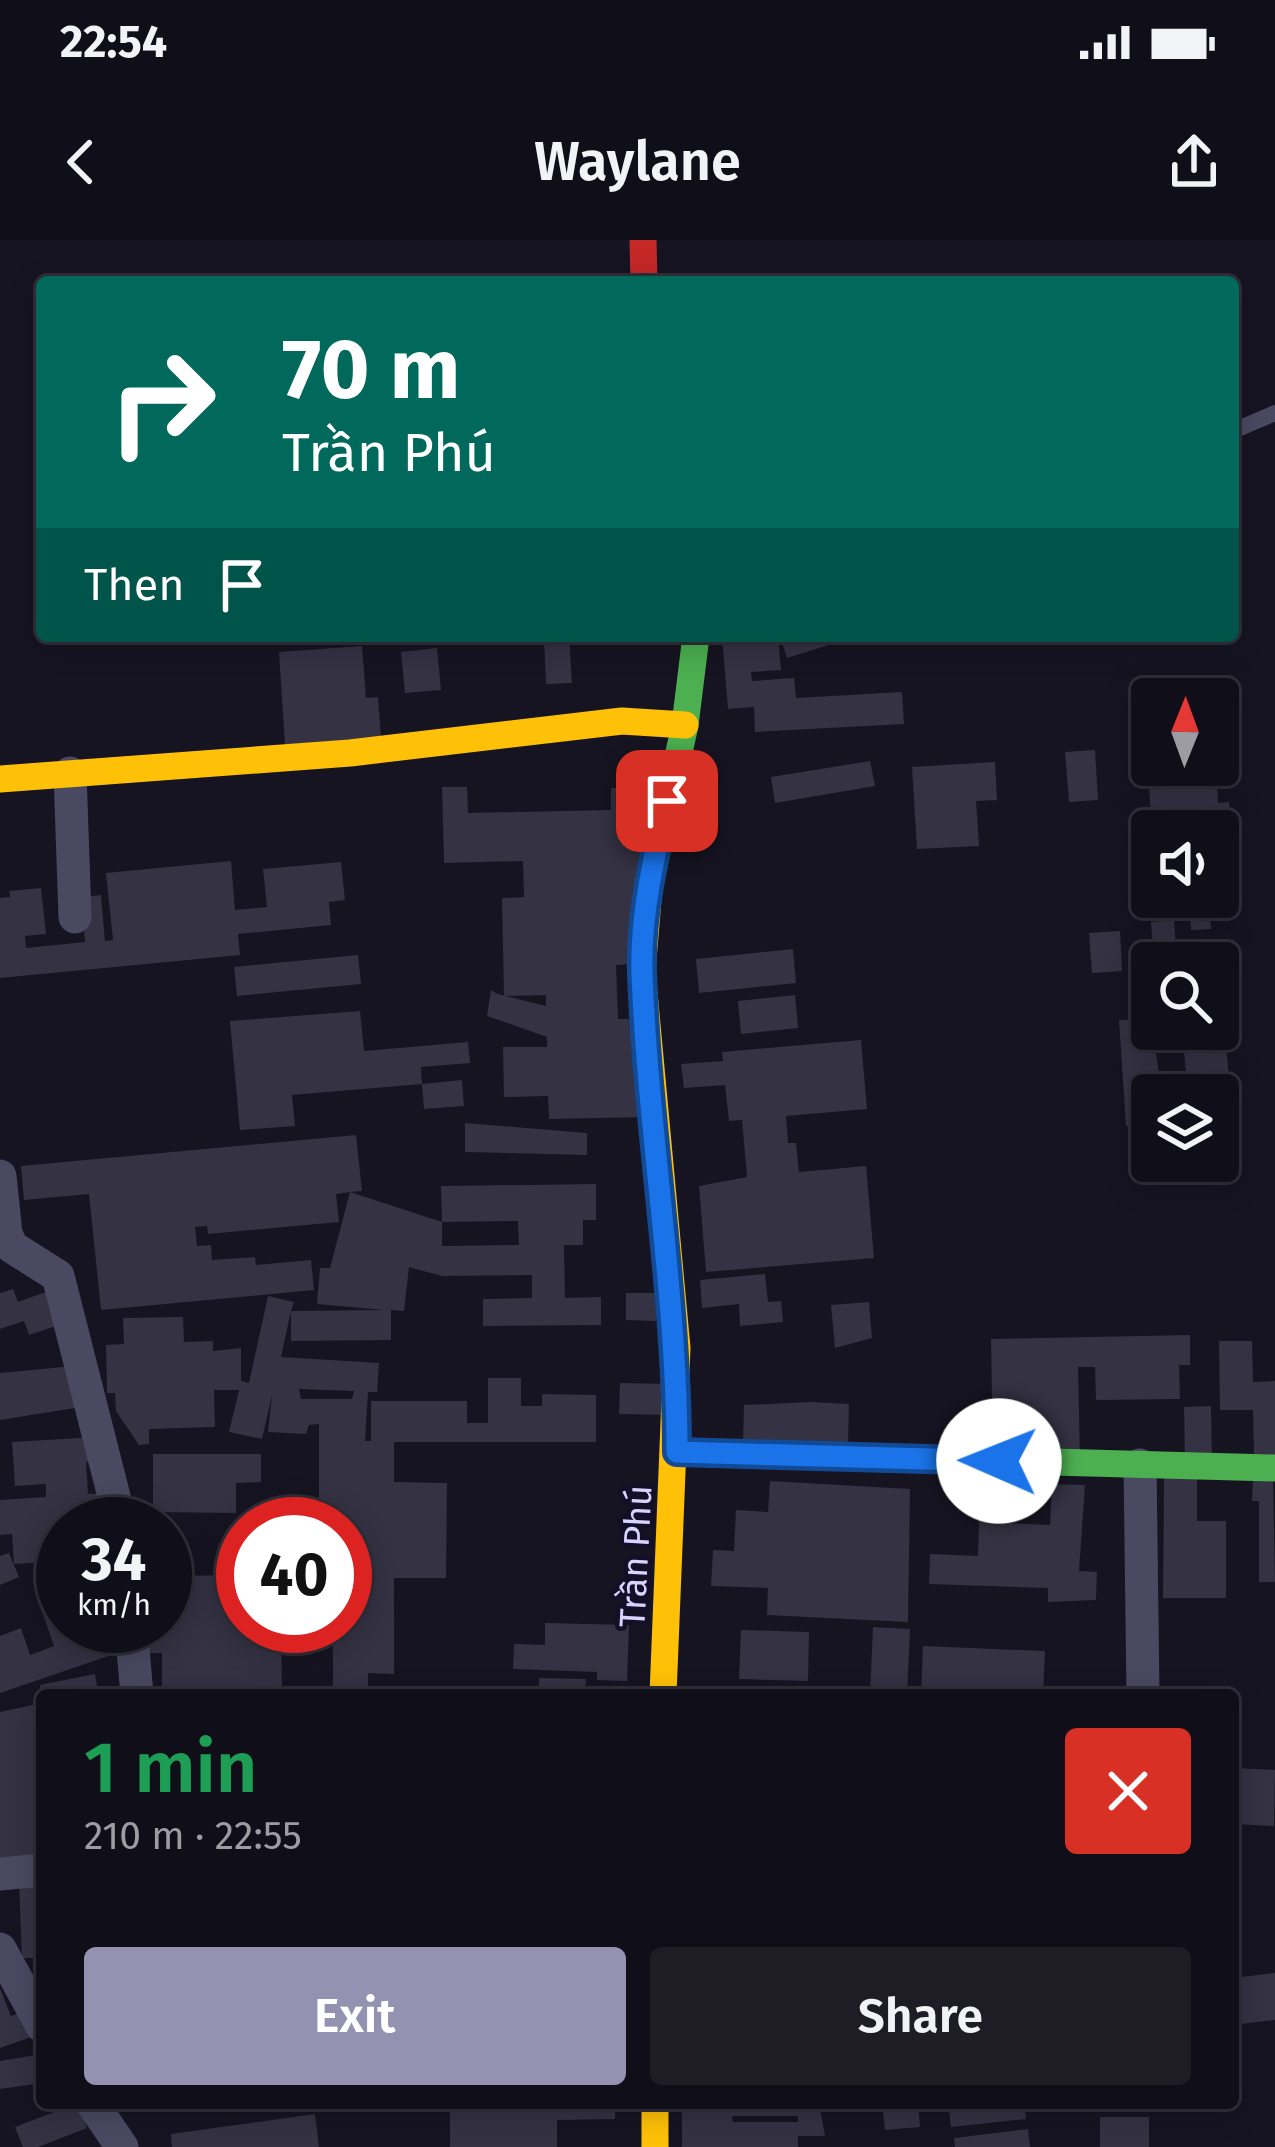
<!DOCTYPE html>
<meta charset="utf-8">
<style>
:root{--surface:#100f19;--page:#1e1d26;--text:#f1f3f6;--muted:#9c9ca2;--line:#302f38;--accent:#9591b1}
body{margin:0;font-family:"Fira Sans",sans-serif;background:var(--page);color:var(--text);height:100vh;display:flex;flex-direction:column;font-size:45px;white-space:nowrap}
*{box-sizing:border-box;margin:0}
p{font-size:39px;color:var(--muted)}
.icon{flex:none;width:66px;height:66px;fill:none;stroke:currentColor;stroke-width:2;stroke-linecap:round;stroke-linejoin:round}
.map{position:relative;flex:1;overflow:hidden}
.panel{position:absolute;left:36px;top:1449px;width:1203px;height:420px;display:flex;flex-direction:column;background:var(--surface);border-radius:12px;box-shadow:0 6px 30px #0003,0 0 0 3px var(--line)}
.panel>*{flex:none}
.banner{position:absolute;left:36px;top:36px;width:1203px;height:366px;border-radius:12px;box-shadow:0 6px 30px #0003,0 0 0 3px var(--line);background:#00695c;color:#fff;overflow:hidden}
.needle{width:78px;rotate:1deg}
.fabs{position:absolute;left:1131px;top:438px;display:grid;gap:24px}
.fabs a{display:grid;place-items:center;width:108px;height:108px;border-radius:12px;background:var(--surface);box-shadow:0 6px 30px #0003,0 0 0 3px var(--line);font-size:60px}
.speed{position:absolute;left:36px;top:1257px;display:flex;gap:24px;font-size:60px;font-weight:700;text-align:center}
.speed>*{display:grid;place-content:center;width:156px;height:156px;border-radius:50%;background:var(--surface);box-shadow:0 6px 30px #0003,0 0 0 3px var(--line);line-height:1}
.speed small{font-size:30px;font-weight:400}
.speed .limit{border:18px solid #d22;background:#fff;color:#111}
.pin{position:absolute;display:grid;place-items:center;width:102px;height:102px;color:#fff;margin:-51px;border-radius:24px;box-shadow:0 6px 18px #0006}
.me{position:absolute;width:132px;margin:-66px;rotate:271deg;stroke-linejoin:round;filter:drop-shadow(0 0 9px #0008)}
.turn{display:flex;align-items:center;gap:42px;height:252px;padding:0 48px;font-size:54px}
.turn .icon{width:156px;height:156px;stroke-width:2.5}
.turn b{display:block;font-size:84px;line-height:102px}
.then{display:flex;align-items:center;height:114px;padding:0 48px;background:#0003;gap:24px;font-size:45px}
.round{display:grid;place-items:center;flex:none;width:126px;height:126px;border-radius:12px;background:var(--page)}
.overview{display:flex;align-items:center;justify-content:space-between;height:204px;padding:0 48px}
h1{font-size:72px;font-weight:600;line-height:90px;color:#1e9e55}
.action{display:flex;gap:24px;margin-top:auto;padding:24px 48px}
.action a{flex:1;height:138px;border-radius:12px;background:var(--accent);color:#fff;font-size:48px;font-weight:600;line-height:138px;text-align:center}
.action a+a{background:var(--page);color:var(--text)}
.status{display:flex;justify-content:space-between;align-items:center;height:84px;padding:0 60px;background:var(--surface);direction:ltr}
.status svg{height:33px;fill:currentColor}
header{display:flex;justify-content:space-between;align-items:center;height:156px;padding:0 48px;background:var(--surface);font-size:54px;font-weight:600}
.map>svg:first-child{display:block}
.building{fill:#343243;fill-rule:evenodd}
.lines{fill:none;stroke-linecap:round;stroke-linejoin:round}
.lane{stroke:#4a4962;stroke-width:16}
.street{stroke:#4a4962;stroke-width:33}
.fast{stroke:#4caf50;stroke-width:27}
.slow{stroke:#ffc107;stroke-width:27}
.jam{stroke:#c62828;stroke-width:27}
.route-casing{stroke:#114b97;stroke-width:30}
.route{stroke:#1a73e8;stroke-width:21}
.labels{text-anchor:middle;stroke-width:9;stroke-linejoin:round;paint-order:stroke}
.street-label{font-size:36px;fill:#d9d4ff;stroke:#130f26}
</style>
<div class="status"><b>22:54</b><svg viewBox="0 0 49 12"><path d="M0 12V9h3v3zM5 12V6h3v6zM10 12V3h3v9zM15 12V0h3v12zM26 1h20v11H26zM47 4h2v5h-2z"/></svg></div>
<header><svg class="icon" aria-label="back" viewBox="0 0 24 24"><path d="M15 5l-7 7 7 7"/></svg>Waylane<svg class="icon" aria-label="share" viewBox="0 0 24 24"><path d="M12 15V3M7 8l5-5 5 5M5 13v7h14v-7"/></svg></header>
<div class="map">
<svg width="1275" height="1907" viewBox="0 0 1275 1907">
<rect width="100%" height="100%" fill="#161421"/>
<g class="building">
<polygon points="722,396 778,396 781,430 751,432 752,441 794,438 796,458 902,452 904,484 755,492 754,467 728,469"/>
<polygon points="780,396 853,396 854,397 787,418"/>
<polygon points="569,398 572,443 546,444 544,400"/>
<polygon points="362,406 366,458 378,457 381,499 285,505 279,412"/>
<polygon points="437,408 441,450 405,453 401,412"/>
<polygon points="1144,467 1152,467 1152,525 1216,525 1218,563 1229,562 1230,587 1152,591"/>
<polygon points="1095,510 1098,560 1069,562 1065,512"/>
<polygon points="870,521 875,546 775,563 771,537"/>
<polygon points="995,522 997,560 976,561 979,606 917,609 912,527"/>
<polygon points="442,547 467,547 468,573 611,570 611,548 651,547 632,724 616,725 618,779 641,779 648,877 549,879 548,856 504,857 503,807 547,807 547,797 487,776 491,750 498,754 546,766 546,755 504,756 502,658 524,657 523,621 444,623"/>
<polygon points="231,621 235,670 267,667 263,629 341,622 345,660 329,662 331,685 238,694 240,715 0,738 0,658 10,657 9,651 41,648 46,694 25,696 26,708 85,702 81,657 101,655 105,701 113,700 106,633"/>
<polygon points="1189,657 1208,657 1211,689 1191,690"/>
<polygon points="1174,680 1177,723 1154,723 1151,682"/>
<polygon points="1120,691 1122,731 1092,733 1089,693"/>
<polygon points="793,709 796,743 699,753 696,719"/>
<polygon points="358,715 361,744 237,756 234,727"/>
<polygon points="795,755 798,788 741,794 738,761"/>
<polygon points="360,771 364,811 468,802 470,823 421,827 422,844 292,855 295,886 240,890 230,781"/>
<polygon points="1151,779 1162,855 1152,855 1152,885 1126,886 1119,780"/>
<polygon points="1224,784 1232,870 1218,872 1218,855 1188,855 1182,789"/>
<polygon points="861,800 867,869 786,876 788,903 796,903 799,932 866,926 874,1018 706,1032 699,946 747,937 742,880 729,881 725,845 684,848 681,824 723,821 722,812"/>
<polygon points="462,840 464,866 424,869 422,844"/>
<polygon points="465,883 587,893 587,915 465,912"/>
<path d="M356 895 362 951 350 952 442 982 441 946 596 944V980H583V1005H564L565 1058 601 1057V1085L483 1086V1059L532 1058V1035L442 1036 409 1027 404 1071 391 1070V1100L291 1101V1071L281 1117 379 1123 377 1152H368L365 1201H371V1161H467V1183H488V1138H521V1166H542V1154L596 1155V1202H394V1242L447 1243 446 1338H394V1434L368 1433V1455H342L333 1453V1386H345V1284H319V1184L309 1185 306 1194 268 1192 272 1155 262 1199 229 1192 239 1150H214L215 1187 149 1189V1204L139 1205 116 1171 115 1153H107L106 1105 124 1104 123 1078 183 1077 184 1102 213 1101V1111L241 1108V1141L249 1143 268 1056 294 1062 291 1071 384 1070 317 1064 320 1028H330L350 952 336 954 339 982 208 994 207 986 195 987 197 1006 211 1005 212 1020 255 1017 256 1025 311 1020 314 1050 101 1070 89 954 24 960 21 926ZM518 981 519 1005 442 1006V982ZM299 1149 354 1151 352 1159H301Z"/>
<polygon points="765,1034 768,1062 781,1061 783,1082 740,1086 739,1064 702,1068 700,1040"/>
<polygon points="13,1049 18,1062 54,1049 65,1083 29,1095 24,1081 0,1089 0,1053"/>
<polygon points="626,1053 656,1053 656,1081 626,1080"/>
<polygon points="869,1062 872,1098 835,1108 831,1065"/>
<polygon points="1190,1095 1190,1125 1179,1125 1180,1159 1096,1160 1095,1127 1078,1127 1080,1220 993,1216 991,1099"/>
<polygon points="1219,1101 1252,1101 1253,1142 1275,1141 1275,1215 1254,1215 1253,1170 1220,1170"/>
<polygon points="74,1126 81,1167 0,1180 0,1133"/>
<polygon points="620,1143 672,1144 671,1175 619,1174"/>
<polygon points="811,1162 849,1164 848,1205 743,1203 744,1165"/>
<polygon points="1211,1166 1212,1224 1185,1224 1184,1167"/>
<polygon points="97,1197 99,1221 86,1222 88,1254 108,1253 109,1284 63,1284 63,1321 14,1324 12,1294 0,1295 0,1260 46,1257 46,1244 15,1246 12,1202"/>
<polygon points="153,1214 261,1214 261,1242 236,1243 236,1273 153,1272"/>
<polygon points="1164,1238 1197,1238 1197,1281 1226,1281 1226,1358 1163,1358"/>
<polygon points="1273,1239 1275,1342 1259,1342 1259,1261 1252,1261 1253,1240"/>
<polygon points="770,1241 910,1249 908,1382 767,1375 768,1348 711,1346 713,1310 734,1311 736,1270 768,1272"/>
<polygon points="980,1243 1007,1244 1006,1283 1050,1285 1052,1244 1085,1245 1079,1331 1097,1332 1096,1360 1048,1362 1048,1348 929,1344 930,1314 978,1316"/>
<polygon points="9,1313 19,1337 0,1345 0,1316"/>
<polygon points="243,1335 243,1386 281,1386 282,1446 162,1448 162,1413 147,1413 146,1386 165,1386 165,1336"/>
<polygon points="63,1364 63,1386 114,1386 123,1411 0,1453 0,1396 21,1388 30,1415 54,1406 42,1371"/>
<polygon points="545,1383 629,1385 627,1441 597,1440 597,1432 513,1429 514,1404 545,1405"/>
<polygon points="873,1387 910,1389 907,1455 870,1455"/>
<polygon points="741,1390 809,1392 808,1441 739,1439"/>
<polygon points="923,1406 1045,1411 1043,1454 921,1455"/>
<polygon points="95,1434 98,1452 127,1447 129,1455 42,1455 40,1445"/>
<polygon points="539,1438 586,1439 585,1451 606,1455 539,1455"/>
<polygon points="42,1463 42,1614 0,1622 0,1472"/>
<polygon points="1233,1528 1275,1530 1274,1586 1233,1584"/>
<polygon points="42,1638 42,1718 22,1718 19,1640"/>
<polygon points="1275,1733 1275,1780 1233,1785 1233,1738"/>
<polygon points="0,1748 11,1776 25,1771 34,1796 0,1808"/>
<polygon points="42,1814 42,1843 0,1849 0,1821"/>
<polygon points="78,1863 87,1888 38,1907 23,1907 15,1887"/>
<polygon points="450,1863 615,1863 615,1879 557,1880 557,1907 450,1907"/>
<path d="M682 1863H819L825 1896H798V1907H682ZM732 1876H798V1882H733Z"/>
<polygon points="882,1863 918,1863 920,1887 885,1890"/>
<polygon points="948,1863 1024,1863 1026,1879 951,1887"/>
<polygon points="315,1874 319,1907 172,1907 171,1894"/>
<rect x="1100" y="1877" width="49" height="30"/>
<polygon points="1028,1889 1030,1907 955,1907 954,1898"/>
</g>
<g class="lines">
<polyline class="lane" points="1233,191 1275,173"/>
<g class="street">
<polyline points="70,533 75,677"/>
<polyline points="0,936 6,994 12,1007 58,1036 121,1284"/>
<polyline points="1140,1225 1143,1455"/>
<polyline points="131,1386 137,1455"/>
<polyline points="0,1634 42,1630"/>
<polyline points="0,1709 42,1786"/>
<polyline points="92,1863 122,1907"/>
</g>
<g class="fast">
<polyline points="649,648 685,485 696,396"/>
<polyline points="677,1212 1275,1228"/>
</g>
<g class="slow">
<polyline points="0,539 350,513 622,481 685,485"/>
<polyline points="649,648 642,731 677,1108 663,1455"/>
<polyline points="655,1863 655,1907"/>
</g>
<polyline class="jam" points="643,0 644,42"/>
</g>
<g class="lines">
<defs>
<path id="route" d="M667 561C654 617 640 676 642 734 648 894 677 1052 677 1212L999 1221"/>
</defs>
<use href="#route" class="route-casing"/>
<use href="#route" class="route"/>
</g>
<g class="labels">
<g class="street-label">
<text transform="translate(635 1316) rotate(-87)" y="13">Trần Phú</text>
</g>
</g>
</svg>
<div class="fabs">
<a><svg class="needle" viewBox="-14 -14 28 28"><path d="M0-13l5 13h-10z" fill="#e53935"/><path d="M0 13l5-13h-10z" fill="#9c9ca2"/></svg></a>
<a><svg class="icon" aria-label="sound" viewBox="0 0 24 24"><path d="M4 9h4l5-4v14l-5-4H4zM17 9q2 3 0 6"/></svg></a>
<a><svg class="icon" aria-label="search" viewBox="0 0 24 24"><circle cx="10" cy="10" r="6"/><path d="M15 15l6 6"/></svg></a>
<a><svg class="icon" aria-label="layers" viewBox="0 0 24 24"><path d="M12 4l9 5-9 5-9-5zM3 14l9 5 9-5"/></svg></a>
</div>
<div class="speed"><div>34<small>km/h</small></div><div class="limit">40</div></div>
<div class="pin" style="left:667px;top:561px;background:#d93025"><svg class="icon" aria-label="arrive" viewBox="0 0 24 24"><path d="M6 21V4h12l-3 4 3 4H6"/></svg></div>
<svg class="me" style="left:999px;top:1221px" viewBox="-20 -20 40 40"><circle r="19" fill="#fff"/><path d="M0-13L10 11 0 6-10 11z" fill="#1a73e8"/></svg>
<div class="banner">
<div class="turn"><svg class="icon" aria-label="right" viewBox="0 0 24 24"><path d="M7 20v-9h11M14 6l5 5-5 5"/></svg><div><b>70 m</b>Trần Phú</div></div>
<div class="then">Then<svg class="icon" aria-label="arrive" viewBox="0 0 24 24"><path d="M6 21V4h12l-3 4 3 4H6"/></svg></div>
</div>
<section class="panel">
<div class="overview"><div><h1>1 min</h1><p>210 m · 22:55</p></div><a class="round" style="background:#d93025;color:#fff"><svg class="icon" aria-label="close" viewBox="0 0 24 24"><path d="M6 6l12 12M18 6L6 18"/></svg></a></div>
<div class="action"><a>Exit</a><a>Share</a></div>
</section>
</div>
